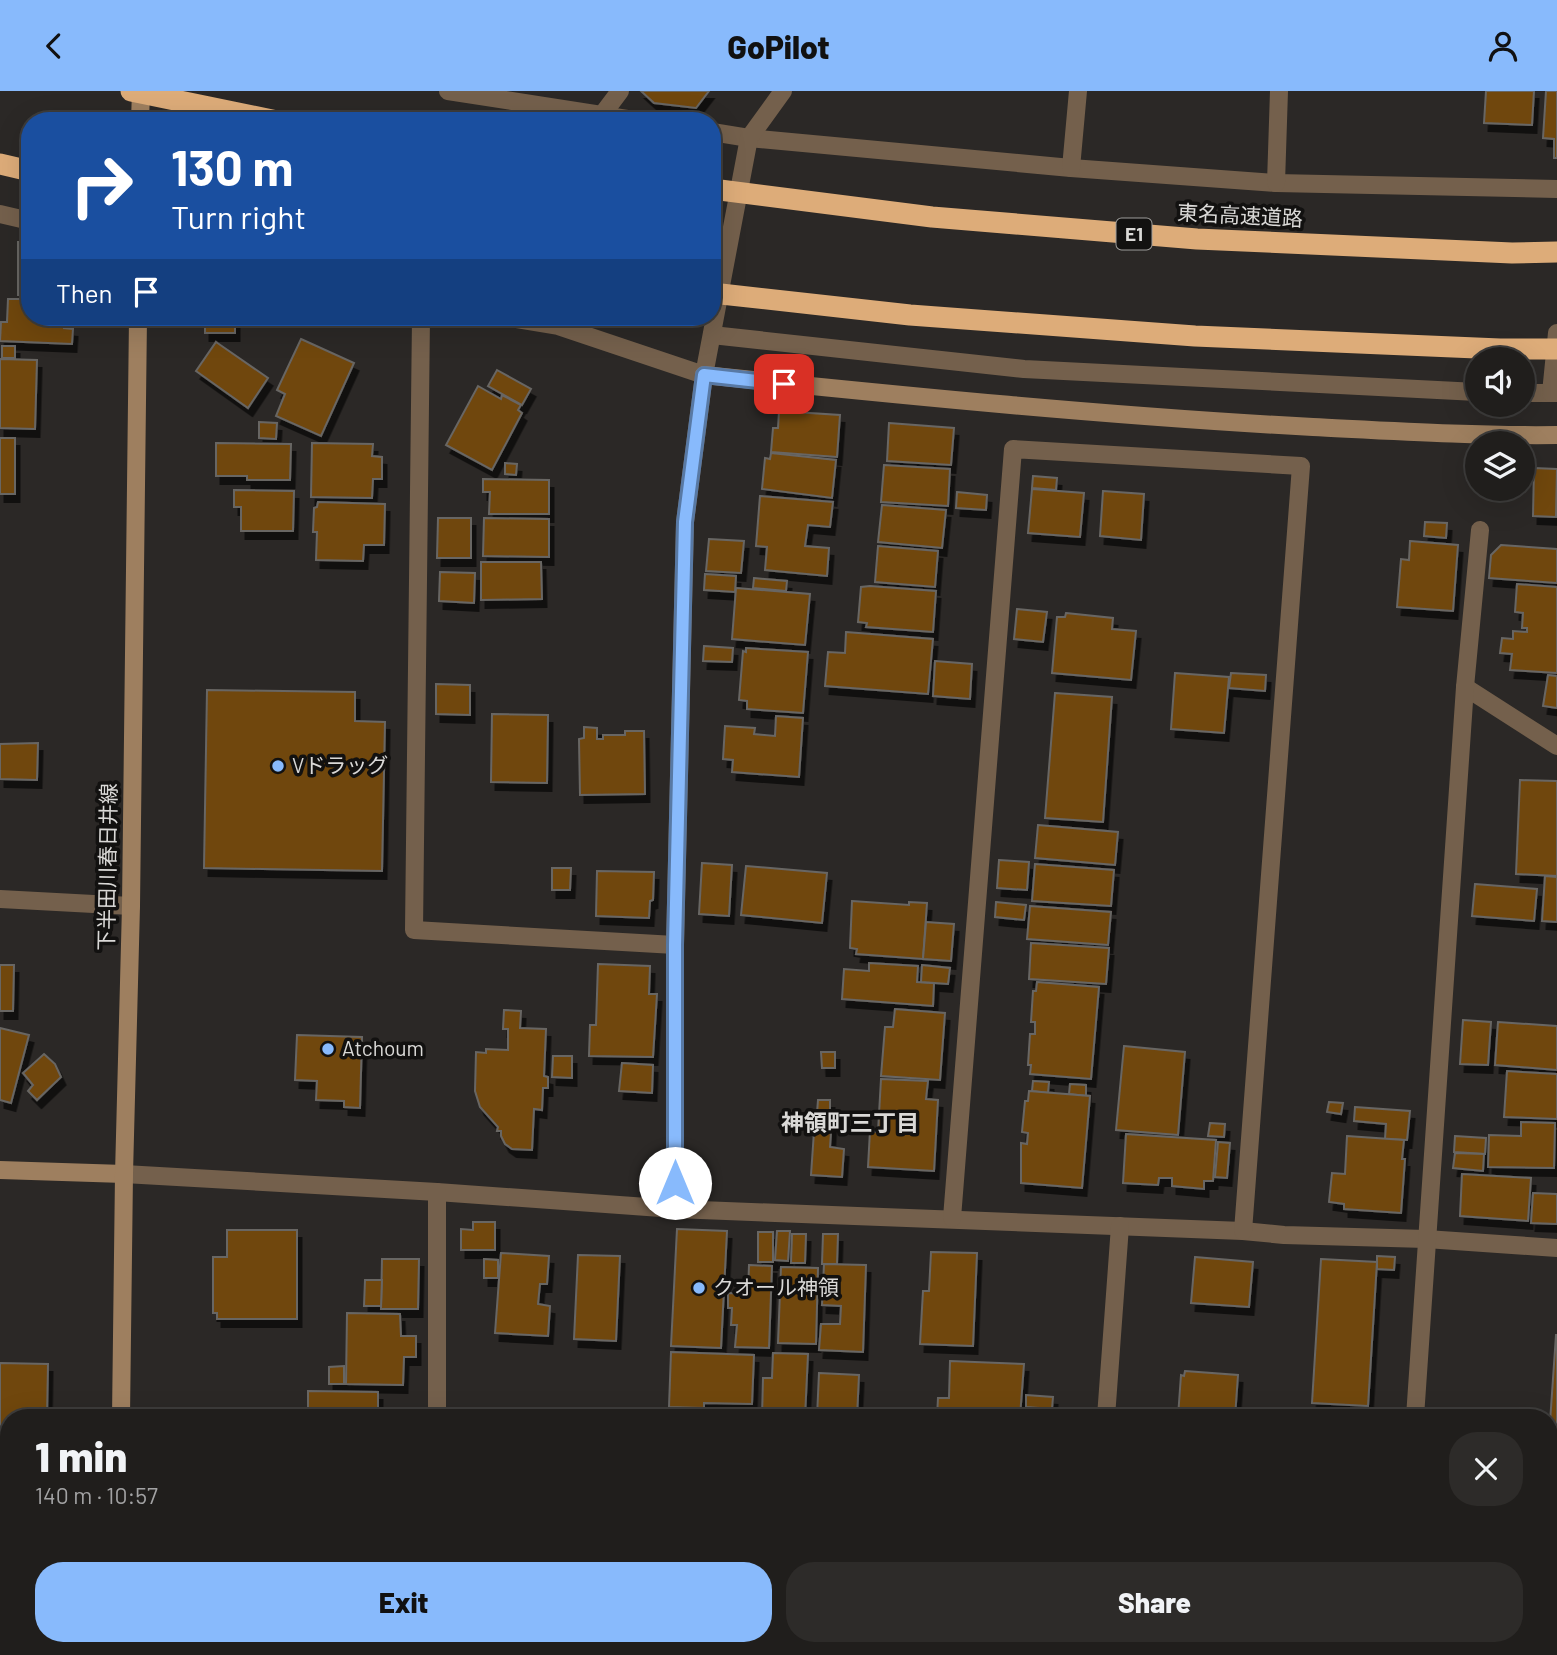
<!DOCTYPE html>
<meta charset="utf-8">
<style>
:root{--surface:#201e1c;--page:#2d2b29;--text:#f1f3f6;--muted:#a2a2a3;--line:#3d3c3b;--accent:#88bafc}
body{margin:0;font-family:Barlow,"Noto Sans JP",sans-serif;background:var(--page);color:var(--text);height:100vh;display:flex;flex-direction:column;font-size:26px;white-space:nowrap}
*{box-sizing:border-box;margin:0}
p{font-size:23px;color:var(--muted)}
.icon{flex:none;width:38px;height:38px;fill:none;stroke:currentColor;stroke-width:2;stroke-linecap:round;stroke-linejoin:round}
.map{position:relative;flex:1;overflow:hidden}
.side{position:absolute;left:0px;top:1318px;width:1558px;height:247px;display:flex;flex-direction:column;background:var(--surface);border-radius:28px 28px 0 0;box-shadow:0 7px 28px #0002,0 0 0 2px var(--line)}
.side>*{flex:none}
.banner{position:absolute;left:21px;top:21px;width:700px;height:214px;border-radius:28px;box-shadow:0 7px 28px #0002,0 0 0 2px var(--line);background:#1a4fa0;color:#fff;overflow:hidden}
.controls{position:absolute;left:1465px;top:256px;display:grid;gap:14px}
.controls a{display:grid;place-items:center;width:70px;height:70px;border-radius:50%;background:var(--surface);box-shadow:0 7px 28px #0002,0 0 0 2px var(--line);font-size:35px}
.pin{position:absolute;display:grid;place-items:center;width:60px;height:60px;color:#fff;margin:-30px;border-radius:14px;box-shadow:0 4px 10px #0006}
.me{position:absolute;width:77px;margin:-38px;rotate:0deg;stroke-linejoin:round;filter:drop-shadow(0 0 5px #0008)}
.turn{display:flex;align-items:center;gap:24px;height:147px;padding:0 35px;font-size:32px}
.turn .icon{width:91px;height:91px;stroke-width:2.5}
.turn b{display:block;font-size:49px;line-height:60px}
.then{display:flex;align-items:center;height:66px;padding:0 35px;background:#0003;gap:14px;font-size:26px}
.round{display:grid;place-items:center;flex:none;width:74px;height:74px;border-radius:28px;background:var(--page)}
.headline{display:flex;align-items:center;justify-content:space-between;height:119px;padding:0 35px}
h1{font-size:42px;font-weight:800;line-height:52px}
.cta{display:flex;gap:14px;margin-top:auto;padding:14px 35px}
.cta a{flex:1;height:80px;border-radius:28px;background:var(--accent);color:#111;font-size:28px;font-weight:800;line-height:80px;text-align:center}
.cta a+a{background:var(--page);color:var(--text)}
header{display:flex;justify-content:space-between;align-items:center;height:91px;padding:0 35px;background:var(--accent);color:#111;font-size:32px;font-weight:800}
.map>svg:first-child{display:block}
.building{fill:#70460f;stroke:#686663;stroke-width:2;filter:url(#shadow)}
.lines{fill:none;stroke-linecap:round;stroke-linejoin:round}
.street{stroke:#74604c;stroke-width:18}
.secondary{stroke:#9e7f5f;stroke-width:18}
.highway{stroke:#ddac79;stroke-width:21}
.highway-bridge{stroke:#ddac79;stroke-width:21}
.route-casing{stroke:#5879a4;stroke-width:18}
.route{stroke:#88bafc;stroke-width:12}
.poi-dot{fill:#88bafc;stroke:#121110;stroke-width:2.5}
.labels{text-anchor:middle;stroke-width:7;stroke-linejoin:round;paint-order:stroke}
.shield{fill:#121110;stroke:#9e9d9b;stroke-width:2}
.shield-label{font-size:19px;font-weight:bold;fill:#dad9d7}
.street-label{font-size:21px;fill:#dad9d7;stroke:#121110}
.poi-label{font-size:21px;fill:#dad9d7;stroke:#121110;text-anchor:start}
.neighbourhood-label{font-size:23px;font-weight:bold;fill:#dad9d7;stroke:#121110}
</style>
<header><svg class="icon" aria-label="back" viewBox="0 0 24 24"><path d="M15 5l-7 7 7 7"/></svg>GoPilot<svg class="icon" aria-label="person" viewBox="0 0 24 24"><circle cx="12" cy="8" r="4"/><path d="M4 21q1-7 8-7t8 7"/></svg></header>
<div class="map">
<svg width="1557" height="1564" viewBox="0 0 1557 1564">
<defs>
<filter id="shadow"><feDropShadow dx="4.5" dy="8" stdDeviation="0" flood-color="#0009"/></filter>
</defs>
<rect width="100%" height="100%" fill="#2b2826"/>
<g class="building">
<polygon points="641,0 709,0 696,17 654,12"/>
<polygon points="1486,0 1534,0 1532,34 1484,32"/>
<polygon points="1546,0 1557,0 1557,67 1554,67 1554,48 1543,47"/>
<rect x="18" y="151" width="12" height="53"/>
<polygon points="8,208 30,208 30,226 64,226 64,237 73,238 72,253 0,250 1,231 7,231"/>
<rect x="205" y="226" width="30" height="16"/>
<polygon points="301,248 354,272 321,345 276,325 285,303 277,299"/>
<polygon points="216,251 268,287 248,317 196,280"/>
<rect x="2" y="255" width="13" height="12"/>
<polygon points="0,268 37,269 35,338 0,337"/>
<polygon points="497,279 531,298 522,314 488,295"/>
<polygon points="478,295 501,308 502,304 521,314 518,319 522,322 492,379 446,354"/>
<polygon points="779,320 840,324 837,366 771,361 773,337 778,337"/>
<polygon points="259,331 277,332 276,348 259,347"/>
<polygon points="889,332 954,337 951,374 887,370"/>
<rect x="0" y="347" width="15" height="56"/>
<polygon points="216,352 291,353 290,389 247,389 247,385 216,385"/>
<polygon points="312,352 373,353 372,365 382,366 382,388 373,388 372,407 311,406"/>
<polygon points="771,362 836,369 832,407 762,398 765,367 770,368"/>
<polygon points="505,372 517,373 516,384 505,383"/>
<polygon points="884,374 950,378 948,415 881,411"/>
<polygon points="1534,377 1557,378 1556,426 1533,425"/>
<polygon points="1033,385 1057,387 1056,399 1032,397"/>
<polygon points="483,388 549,389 549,423 489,423 490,401 483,401"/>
<polygon points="1032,398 1084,402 1080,446 1028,442"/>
<polygon points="234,399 294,400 293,440 241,440 241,416 234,416"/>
<polygon points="1103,400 1144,403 1141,449 1100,445"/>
<polygon points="957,401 987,404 986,419 956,417"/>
<polygon points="760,405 833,411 830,436 808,434 805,455 829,457 827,485 765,479 767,456 756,455"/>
<polygon points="318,411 385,413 384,454 364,454 363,470 316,469 317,441 313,441 314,417 317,416"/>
<polygon points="882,414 946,419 942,457 878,451"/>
<polygon points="438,427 471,427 471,467 437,467"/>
<polygon points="484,427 549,428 549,466 483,465"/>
<polygon points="1425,431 1447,432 1446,447 1424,445"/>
<polygon points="709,448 744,450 741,482 706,480"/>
<polygon points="1410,450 1458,454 1453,520 1397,516 1401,468 1409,469"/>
<polygon points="1501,454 1557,458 1557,492 1489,487 1491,464"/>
<polygon points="878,455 938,460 935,496 875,491"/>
<polygon points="481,471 541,471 542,508 481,509"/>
<polygon points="440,481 475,482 474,512 439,510"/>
<polygon points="705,483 736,485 735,501 704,499"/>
<polygon points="754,487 787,490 786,500 753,497"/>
<polygon points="1517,493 1557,496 1557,582 1510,579 1512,563 1500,562 1502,547 1513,548 1513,540 1527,541 1527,537 1522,537 1523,522 1515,521"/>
<polygon points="870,495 936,500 933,541 866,536 867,532 858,531 861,496"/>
<polygon points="736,497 810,503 805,554 732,548"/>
<polygon points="1017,518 1047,521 1043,551 1014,548"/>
<polygon points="1066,522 1113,527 1112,538 1136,540 1131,589 1052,582 1057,526 1065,526"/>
<polygon points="846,541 933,548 928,603 825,595 828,561 845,562"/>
<polygon points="704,555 733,557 732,571 703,570"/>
<polygon points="746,557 808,561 803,622 747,618 747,610 739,609 743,560 746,561"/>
<polygon points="935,570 972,573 970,608 933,605"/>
<polygon points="1175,582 1229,586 1224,642 1171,638"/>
<polygon points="1231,582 1266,584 1265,600 1229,597"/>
<polygon points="1548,584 1557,585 1557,617 1543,615"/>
<polygon points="436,593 470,594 470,624 436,623"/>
<polygon points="207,599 355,601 355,630 385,631 382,780 204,777"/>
<polygon points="1055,602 1112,606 1103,731 1045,727"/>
<polygon points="492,623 548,624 547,692 491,691"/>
<polygon points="776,625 803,627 799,686 732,681 733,669 723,668 725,635 755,637 754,643 775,645"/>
<polygon points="584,636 597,637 597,648 603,648 603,644 625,644 625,640 644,640 645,703 580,704 579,648 584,647"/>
<polygon points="38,652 37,689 0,688 0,653"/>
<polygon points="1520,689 1557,690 1557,785 1516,783"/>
<polygon points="1038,734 1118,741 1115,774 1035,767"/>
<polygon points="999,769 1029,771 1027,799 997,797"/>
<polygon points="702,772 732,774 729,825 699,823"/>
<polygon points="1035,773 1114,779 1111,815 1032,810"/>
<polygon points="746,775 827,782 822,832 741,824"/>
<polygon points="552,777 571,777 570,799 552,799"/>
<polygon points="597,780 654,781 653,809 650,810 649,827 596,825"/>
<polygon points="1545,785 1557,786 1557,831 1542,830"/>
<polygon points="1475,793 1537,798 1534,830 1472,825"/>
<polygon points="852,810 909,814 909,811 927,812 923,868 856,863 857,858 850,857"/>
<polygon points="996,811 1026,814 1024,829 995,826"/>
<polygon points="1030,815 1111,821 1108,854 1027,848"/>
<polygon points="926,831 954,833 951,870 923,868"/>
<polygon points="1031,852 1109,857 1106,893 1029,888"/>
<polygon points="869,872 918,875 917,891 934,892 933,915 842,908 844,878 869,880"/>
<polygon points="598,873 650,875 649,903 657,903 653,966 589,965 590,934 596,934"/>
<polygon points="0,874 14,874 13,920 0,920"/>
<polygon points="922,874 950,877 948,893 921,891"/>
<polygon points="1037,891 1099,896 1091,988 1030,983 1031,974 1028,974 1030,943 1035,943 1035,931 1031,931 1033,900 1036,900"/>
<polygon points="895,918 945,922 940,989 881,985 885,936 893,936"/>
<polygon points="504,919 521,920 520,937 546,938 544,985 548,986 548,997 543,997 542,1019 534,1018 532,1059 512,1058 505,1053 501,1045 501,1040 497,1040 498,1036 480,1016 475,1000 476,961 486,962 486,958 508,959 508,938 503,938"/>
<polygon points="1463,929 1491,931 1488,974 1460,973"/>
<polygon points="1498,931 1557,935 1557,979 1495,974"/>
<polygon points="0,937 29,944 11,1012 0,1009"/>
<polygon points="297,944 362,946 360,1017 344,1016 344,1010 316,1009 317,990 295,989"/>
<polygon points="1124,955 1185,961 1178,1044 1116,1039"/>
<polygon points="821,961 835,961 835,977 822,977"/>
<polygon points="44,963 55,973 61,986 37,1009 28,1000 33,994 23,982"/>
<polygon points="553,965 572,965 572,987 552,986"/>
<polygon points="622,972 653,974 652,1002 619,1000"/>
<polygon points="1507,980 1557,983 1557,1028 1504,1026"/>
<polygon points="881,988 928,990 926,1008 938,1009 934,1080 868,1076 870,1040 878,1041"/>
<polygon points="1033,990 1049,991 1048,1002 1032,1000"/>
<polygon points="1070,993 1086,994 1086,1005 1069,1003"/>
<polygon points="1029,1000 1090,1005 1082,1097 1021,1092 1021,1052 1027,1053 1028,1042 1022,1041 1025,1010 1028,1010"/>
<polygon points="818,1009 830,1009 830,1023 817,1022"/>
<polygon points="1329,1011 1343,1012 1341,1023 1327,1021"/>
<polygon points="1355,1016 1410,1020 1407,1049 1385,1048 1386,1033 1354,1030"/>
<polygon points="815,1026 832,1027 830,1056 844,1058 842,1086 811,1084"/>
<polygon points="1521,1031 1555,1032 1554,1077 1488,1076 1489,1044 1521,1045"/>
<polygon points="1210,1032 1225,1033 1224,1046 1208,1045"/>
<polygon points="1126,1043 1216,1049 1213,1090 1204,1090 1204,1098 1172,1095 1172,1087 1159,1087 1158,1094 1123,1092"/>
<polygon points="1347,1045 1404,1049 1402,1068 1405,1068 1401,1122 1344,1118 1344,1113 1329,1111 1332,1082 1345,1083"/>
<polygon points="1455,1045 1486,1047 1485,1063 1454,1061"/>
<polygon points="1218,1051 1230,1052 1227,1087 1215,1086"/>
<polygon points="1455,1062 1484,1063 1483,1080 1453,1077"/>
<polygon points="1462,1083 1531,1087 1528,1130 1460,1125"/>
<polygon points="1533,1102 1557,1103 1557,1133 1531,1132"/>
<polygon points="473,1131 495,1131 495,1159 461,1159 461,1138 473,1139"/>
<polygon points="677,1138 727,1140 721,1257 671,1255"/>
<polygon points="227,1139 297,1139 297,1228 217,1228 217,1222 213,1222 213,1166 227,1166"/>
<polygon points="777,1140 790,1140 788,1170 775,1169"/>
<rect x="758" y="1141" width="15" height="30"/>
<polygon points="792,1143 806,1143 805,1172 791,1172"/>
<polygon points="823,1143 838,1143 837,1173 822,1173"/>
<polygon points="931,1161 977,1162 973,1255 920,1253 923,1200 929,1200"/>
<polygon points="501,1162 549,1165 547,1193 540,1193 538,1213 550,1215 548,1245 495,1242"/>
<polygon points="578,1164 620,1165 616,1250 574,1248"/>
<polygon points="1377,1165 1395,1166 1394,1179 1377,1178"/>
<polygon points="1195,1166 1253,1171 1249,1216 1191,1212"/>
<polygon points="382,1168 419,1168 418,1218 381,1218"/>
<polygon points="484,1168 498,1169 498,1187 484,1187"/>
<polygon points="1321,1168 1377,1171 1368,1315 1312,1312"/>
<polygon points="824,1173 866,1174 863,1261 819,1259 821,1233 840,1233 841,1215 822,1214"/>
<polygon points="749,1174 772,1175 769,1257 735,1256 737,1234 731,1234 732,1217 728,1217 728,1202 748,1203"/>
<polygon points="781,1176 818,1177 816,1253 778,1252"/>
<polygon points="365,1189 382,1189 381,1215 364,1215"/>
<polygon points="347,1222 400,1223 401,1245 416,1245 416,1266 404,1266 403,1294 346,1293"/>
<polygon points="1556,1244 1557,1244 1557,1347 1549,1346"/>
<polygon points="671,1261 754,1264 752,1313 704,1312 704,1317 669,1316"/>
<polygon points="773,1262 808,1263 805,1326 762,1326 763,1287 772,1287"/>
<polygon points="950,1270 1024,1273 1020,1326 937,1326 938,1307 949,1307"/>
<polygon points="0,1272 48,1273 47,1326 9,1326 9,1416 0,1416"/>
<polygon points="344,1275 344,1293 329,1293 329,1276"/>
<polygon points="1185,1280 1238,1284 1235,1326 1178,1326 1181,1284 1184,1285"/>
<polygon points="819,1282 859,1284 857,1326 812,1326 817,1326"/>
<polygon points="308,1300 378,1301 378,1326 308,1326"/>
<polygon points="1026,1304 1053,1306 1052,1318 1026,1316"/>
<polygon points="1549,1370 1557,1371 1557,1395 1549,1395"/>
<polygon points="1549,1422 1557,1422 1557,1548 1549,1547"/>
<rect x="316" y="1556" width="60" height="8"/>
<polygon points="469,1556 516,1556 515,1564 468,1564"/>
<rect x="531" y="1556" width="52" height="8"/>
<polygon points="754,1556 836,1556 836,1564 753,1564"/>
<rect x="1111" y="1556" width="30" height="8"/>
<polygon points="1173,1556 1224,1556 1223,1564 1173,1564"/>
<polygon points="1016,1559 1063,1563 1063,1564 1015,1564"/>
</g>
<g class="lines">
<g class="street">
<polyline points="448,0 640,30"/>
<polyline points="602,24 620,0"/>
<polyline points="712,41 749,47 1071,77 1276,92 1557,98"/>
<polyline points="1071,77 1078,0"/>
<polyline points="1276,92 1279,0"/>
<polyline points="0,123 30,130"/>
<polyline points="421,226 414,839 675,854"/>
<polyline points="505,226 558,235 704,284"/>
<polyline points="712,244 1024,278 1477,301"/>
<polyline points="1522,302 1557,302"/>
<polyline points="1551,302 1557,242"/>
<polyline points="1465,596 1557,655"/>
<polyline points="0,808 131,815"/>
<polyline points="124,1083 437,1101 675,1118 1243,1140 1284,1144 1426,1148 1557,1157"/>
<polyline points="437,1101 437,1326"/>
<polyline points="675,1118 675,854 685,431 704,284 749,47 783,0"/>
<polyline points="952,1127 1013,358 1301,375 1243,1140"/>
<polyline points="1106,1326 1120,1135"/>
<polyline points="1415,1326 1465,596 1480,439"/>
<polyline points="435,1564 435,1556"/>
<polyline points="1088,1564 1089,1556"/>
<polyline points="1399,1564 1400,1556"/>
</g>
<g class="secondary">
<polyline points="140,30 141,0"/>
<path d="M704 284C907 305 1109 325 1313 336 1394 340 1476 345 1557 344"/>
<polyline points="0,1079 124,1083"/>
<polyline points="121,1326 124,1083 131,815 138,226"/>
<polyline points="119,1564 119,1556"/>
</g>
<polyline class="highway" points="0,73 30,80"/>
<g class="highway-bridge">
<polyline points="131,0 277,30"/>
<polyline points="712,98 932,126 1197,148 1512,162 1557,161"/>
<polyline points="712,202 910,224 1195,245 1500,258 1557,258"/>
</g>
</g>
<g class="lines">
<defs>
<polyline id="route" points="675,1092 675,854 685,431 704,284 784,293"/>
</defs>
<use href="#route" class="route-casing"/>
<use href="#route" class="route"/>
</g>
<g class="poi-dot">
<circle cx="278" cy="675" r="7"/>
<circle cx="328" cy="958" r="7"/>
<circle cx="699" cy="1197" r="7"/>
</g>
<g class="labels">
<rect class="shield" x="1116.5" y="127.5" width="35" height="31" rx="5"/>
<g class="shield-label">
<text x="1134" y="150">E1</text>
</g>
<g class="street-label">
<text transform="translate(1240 125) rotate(3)" y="7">東名高速道路</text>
<text transform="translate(108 776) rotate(-89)" y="7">下半田川春日井線</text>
</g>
<g class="poi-label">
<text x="292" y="682">Vドラッグ</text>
<text x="342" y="965">Atchoum</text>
<text x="713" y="1204">クオール神領</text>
</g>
<g class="neighbourhood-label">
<text x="850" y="1040">神領町三丁目</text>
</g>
</g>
</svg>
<div class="controls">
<a><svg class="icon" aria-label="sound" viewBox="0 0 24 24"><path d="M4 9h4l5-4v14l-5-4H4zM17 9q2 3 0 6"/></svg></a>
<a><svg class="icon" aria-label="layers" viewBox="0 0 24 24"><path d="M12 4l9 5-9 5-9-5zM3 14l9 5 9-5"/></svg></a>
</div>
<div class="pin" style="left:784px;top:293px;background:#d93025"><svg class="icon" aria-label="arrive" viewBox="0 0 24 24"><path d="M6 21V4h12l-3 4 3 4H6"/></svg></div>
<svg class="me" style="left:675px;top:1092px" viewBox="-20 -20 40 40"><circle r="19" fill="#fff"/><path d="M0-13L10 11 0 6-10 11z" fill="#88bafc"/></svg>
<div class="banner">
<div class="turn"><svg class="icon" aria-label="right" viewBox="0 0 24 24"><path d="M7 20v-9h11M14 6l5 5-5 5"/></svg><div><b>130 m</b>Turn right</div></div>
<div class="then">Then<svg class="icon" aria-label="arrive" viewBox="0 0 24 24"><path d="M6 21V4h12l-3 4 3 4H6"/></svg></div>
</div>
<section class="side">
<div class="headline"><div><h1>1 min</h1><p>140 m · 10:57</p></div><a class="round"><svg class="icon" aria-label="close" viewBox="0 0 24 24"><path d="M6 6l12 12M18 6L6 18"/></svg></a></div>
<div class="cta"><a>Exit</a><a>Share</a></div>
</section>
</div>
